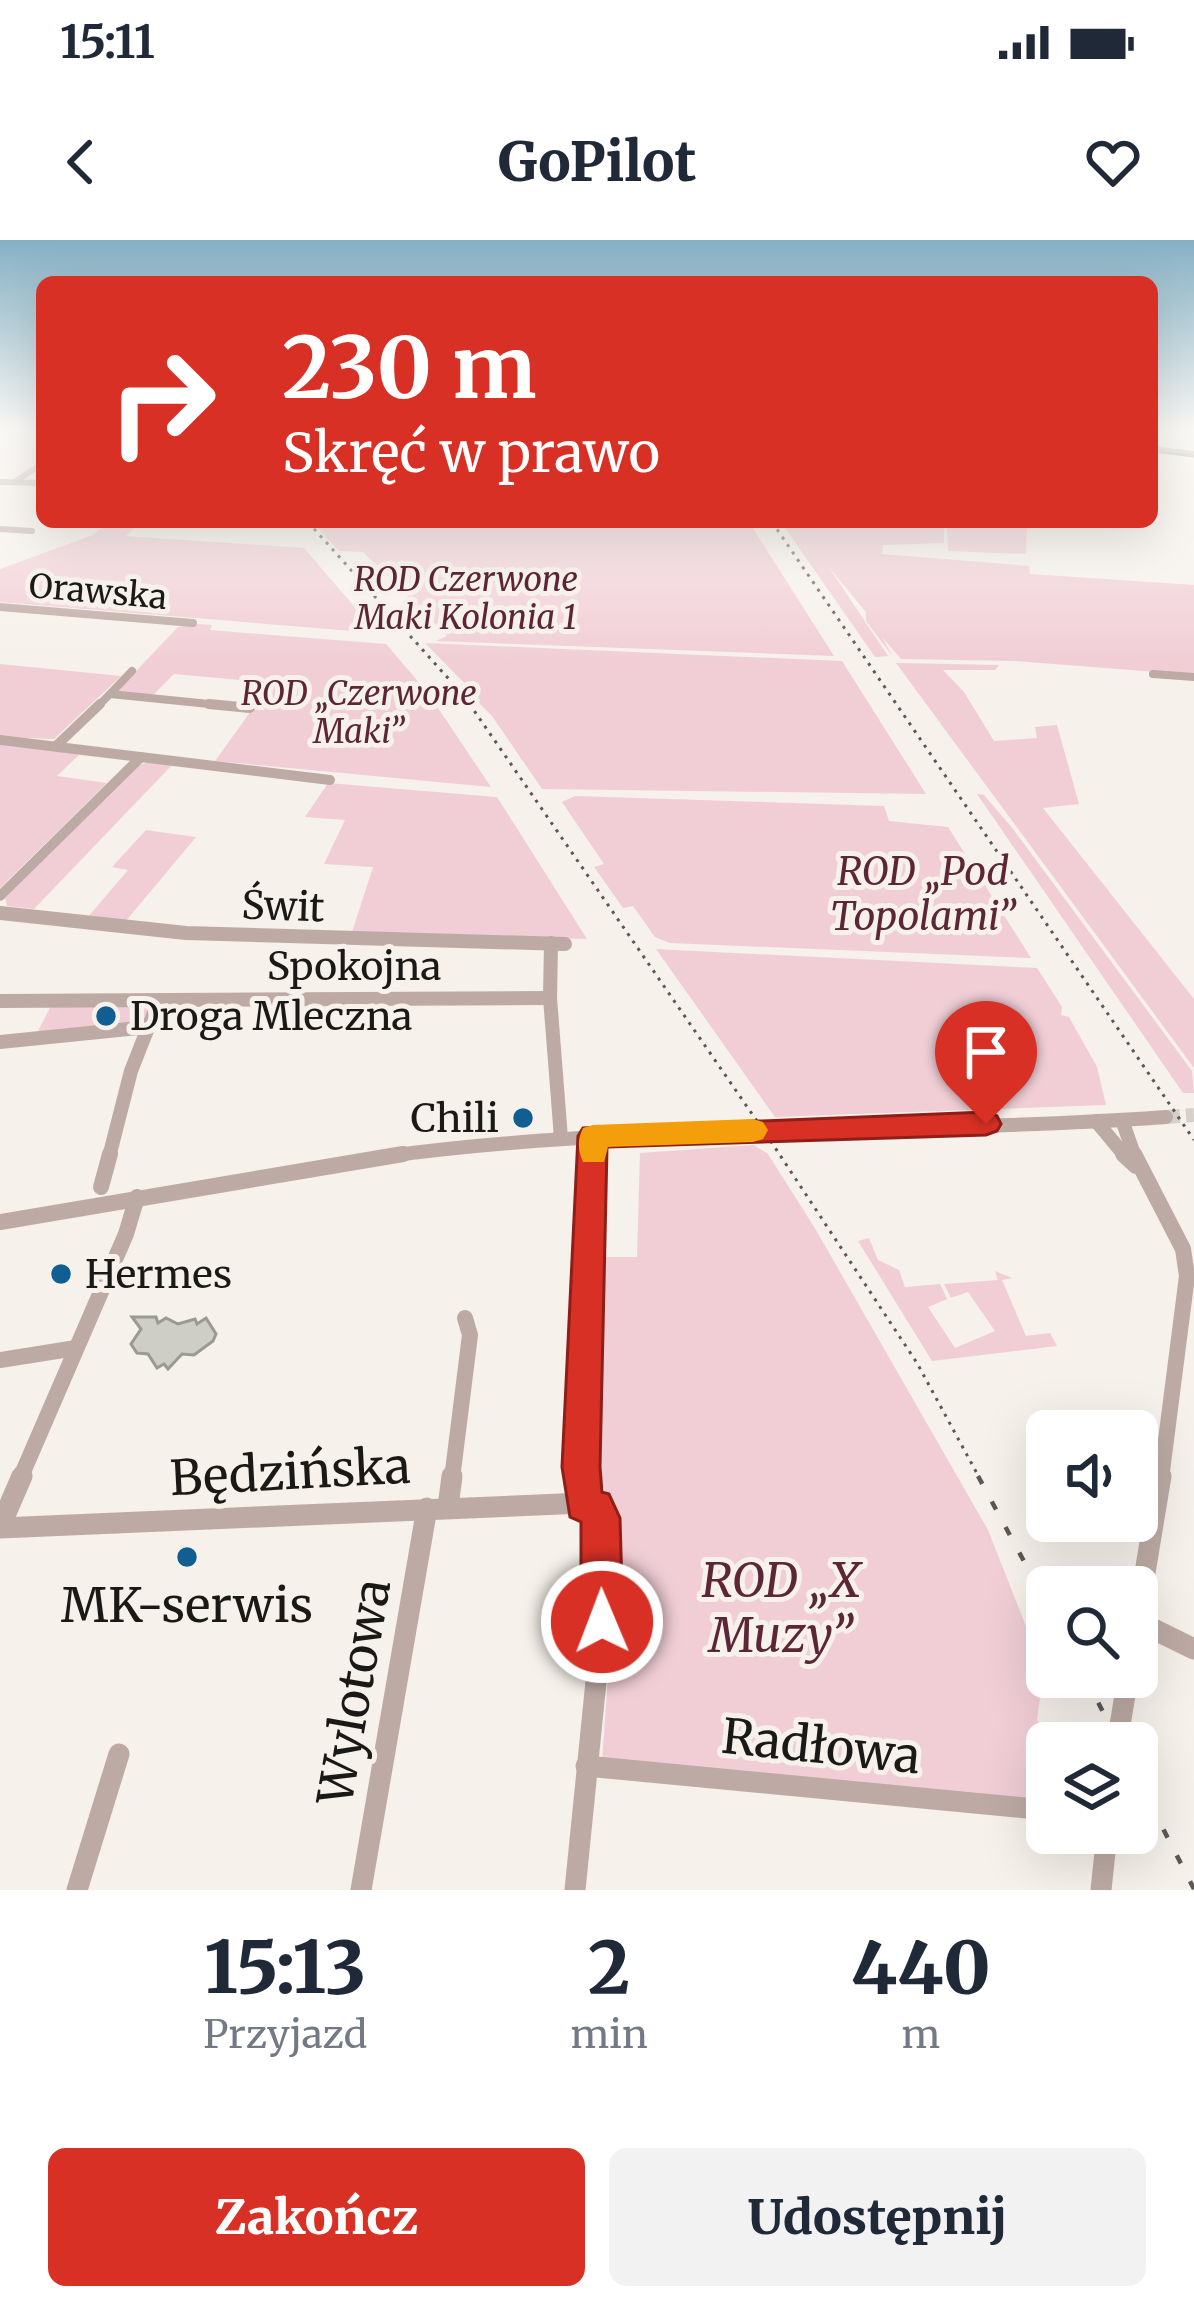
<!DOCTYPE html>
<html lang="pl">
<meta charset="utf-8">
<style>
:root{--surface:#fff;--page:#f2f2f3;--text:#1f2937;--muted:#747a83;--accent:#d93025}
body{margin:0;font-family:Merriweather,serif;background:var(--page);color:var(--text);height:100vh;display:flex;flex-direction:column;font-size:45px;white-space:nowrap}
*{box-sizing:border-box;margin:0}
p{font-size:39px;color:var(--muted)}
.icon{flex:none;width:66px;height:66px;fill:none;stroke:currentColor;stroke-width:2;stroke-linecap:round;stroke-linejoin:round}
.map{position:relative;height:1650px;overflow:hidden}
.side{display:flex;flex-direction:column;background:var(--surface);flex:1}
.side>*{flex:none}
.hud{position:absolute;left:36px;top:36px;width:1122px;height:252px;border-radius:18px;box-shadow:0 12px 48px #0002;background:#d93025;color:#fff;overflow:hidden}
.fabs{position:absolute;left:1026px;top:1170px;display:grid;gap:24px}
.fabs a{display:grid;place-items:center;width:132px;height:132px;border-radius:18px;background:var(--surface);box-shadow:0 12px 48px #0002;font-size:60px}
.pin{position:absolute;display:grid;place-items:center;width:102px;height:102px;color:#fff;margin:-123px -51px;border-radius:50% 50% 50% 0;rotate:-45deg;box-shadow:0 0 12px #0007}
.pin .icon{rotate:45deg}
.me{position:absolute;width:132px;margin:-66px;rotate:359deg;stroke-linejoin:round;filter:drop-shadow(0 0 9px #0008)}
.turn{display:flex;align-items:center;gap:42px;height:252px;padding:0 48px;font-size:54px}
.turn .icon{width:156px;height:156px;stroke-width:2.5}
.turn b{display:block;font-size:84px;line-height:102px}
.eta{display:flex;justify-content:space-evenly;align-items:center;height:204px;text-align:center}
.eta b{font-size:72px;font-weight:800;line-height:84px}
.button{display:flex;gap:24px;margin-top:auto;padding:24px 48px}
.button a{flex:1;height:138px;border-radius:18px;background:var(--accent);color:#fff;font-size:48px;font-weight:800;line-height:138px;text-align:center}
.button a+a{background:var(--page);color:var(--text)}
.status{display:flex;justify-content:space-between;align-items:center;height:84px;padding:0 60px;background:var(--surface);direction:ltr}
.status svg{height:33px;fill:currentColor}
header{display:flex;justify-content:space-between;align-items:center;height:156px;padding:0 48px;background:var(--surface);font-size:54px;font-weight:800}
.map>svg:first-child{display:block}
.green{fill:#f1ced6}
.building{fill:#cecec6;stroke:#9a9a93;stroke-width:3}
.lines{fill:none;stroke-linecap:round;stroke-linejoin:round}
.minor-tunnel{stroke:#d5d1ca;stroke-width:14;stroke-dasharray:14 6;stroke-linecap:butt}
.minor-far5{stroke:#bdaaa4;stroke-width:6}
.minor-far4{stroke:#bdaaa4;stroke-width:8}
.minor-far3{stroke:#bdaaa4;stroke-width:10}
.minor-far2{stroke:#bdaaa4;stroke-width:14}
.minor-far1{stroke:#bdaaa4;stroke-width:16}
.minor{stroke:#bdaaa4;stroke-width:21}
.major{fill:#8f6e64;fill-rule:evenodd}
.tram{stroke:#5b5955;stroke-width:3}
.rail-far1{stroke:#5b5955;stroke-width:3;stroke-dasharray:3 6;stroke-linecap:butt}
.rail{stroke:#5b5955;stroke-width:4.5;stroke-dasharray:9 20;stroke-linecap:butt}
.route{fill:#d93025;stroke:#8d1f18;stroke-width:3}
.slow{fill:#f59e0b}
.poi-dot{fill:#115f92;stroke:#f6f1ea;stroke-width:4.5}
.labels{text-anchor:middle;stroke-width:10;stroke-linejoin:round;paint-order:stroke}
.far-park-label{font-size:33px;font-style:italic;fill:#5d2637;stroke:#f6f1ea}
.far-street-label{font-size:33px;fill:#1a1916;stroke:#f6f1ea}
.park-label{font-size:39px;font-style:italic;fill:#5d2637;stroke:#f6f1ea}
.street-label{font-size:39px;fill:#1a1916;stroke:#f6f1ea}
.poi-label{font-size:39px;fill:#1a1916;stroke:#f6f1ea;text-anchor:start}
.near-street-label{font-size:48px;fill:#1a1916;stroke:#f6f1ea}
.near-park-label{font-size:48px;font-style:italic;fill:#5d2637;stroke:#f6f1ea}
.near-poi-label{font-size:48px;fill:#1a1916;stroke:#f6f1ea}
</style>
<div class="status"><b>15:11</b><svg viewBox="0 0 49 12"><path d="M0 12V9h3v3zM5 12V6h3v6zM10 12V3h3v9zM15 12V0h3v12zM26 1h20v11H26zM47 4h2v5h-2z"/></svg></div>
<header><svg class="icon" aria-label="back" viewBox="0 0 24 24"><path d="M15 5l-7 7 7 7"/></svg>GoPilot<svg class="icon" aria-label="heart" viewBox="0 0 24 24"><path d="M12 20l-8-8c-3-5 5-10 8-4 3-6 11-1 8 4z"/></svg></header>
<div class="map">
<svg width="1194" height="1650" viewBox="0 0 1194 1650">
<rect width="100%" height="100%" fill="#f6f1ea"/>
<g class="green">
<polygon points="109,282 140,282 126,296 304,308 377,393 0,362 0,329 93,295"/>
<polygon points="312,282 749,282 834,416 436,401 447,396 363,312 339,311"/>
<polygon points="781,282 944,282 944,303 883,305 882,314 1029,326 1030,334 1194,345 1194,435 1015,421 901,419 882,397 893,417 866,381 866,372 828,326 888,416 875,417"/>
<polygon points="947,282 1027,282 1026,314 948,311"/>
<polygon points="198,384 212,385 210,390 386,404 428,453 491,547 215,521 271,443 174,434 153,455 117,451 178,387"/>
<polygon points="425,403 842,421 926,554 542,549 492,476 471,455 474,453"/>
<polygon points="896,423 999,425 995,430 943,430 964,452 994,501 1037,498 1035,487 1057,485 1079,564 1043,568 1194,759 1194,828"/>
<polygon points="0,424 121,436 54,499 0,497"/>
<polygon points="0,505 80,514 57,536 107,543 0,648"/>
<polygon points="149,522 172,525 34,669 7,666 5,658 139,525"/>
<polygon points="328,543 497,557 587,699 352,692 373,627 324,624 345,580 305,577"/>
<polygon points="977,554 984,555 1013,589 1192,831 1194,853 1183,853"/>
<polygon points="575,556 884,566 889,581 948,587 1031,718 670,703 655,697 633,666 623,668 594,627 604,624 562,562"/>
<polygon points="146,590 196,597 125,682 88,677 128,630 112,627"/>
<polygon points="656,709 1037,728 1062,767 1061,775 1069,777 1097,827 1106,865 775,877"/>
<polygon points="52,764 151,767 140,783 36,795"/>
<polygon points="754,905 768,914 816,990 988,1290 1051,1450 1040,1458 1037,1479 1048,1503 1047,1560 602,1521 612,1381 609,1290 605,1250 590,1230 599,1017 637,1017 640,913"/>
<polygon points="869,998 878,1020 899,1030 905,1047 940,1044 947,1059 928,1067 955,1108 995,1091 968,1052 951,1058 944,1044 998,1040 995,1031 1012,1038 1002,1040 1026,1096 1050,1093 1057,1106 932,1121 858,1001"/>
</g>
<polygon class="building" points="132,1077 156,1077 158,1083 166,1078 178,1084 195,1079 197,1084 206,1078 216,1094 213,1101 194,1115 182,1114 168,1129 164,1124 157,1128 148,1114 137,1113 131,1104 141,1089"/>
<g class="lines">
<polyline class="minor-tunnel" points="1166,877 1194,875"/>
<g class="minor-far5">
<polyline points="16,241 42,224"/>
<polyline points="0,242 42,243"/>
<polyline points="0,289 32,291"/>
</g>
<g class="minor-far4">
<polyline points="0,367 193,383"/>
<polyline points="1153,434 1194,437"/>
<polyline points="110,454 132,431"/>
<polyline points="97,467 110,454 239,467"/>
</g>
<g class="minor-far3">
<polyline points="209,464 250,468"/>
<polyline points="0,500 330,540"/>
<polyline points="56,506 100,464"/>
<polyline points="0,656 141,517"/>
</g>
<g class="minor-far2">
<polyline points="0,673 186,693 565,704"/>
<polyline points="551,703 550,758 561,898"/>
<polyline points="0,761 550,758"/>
<polyline points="0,802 148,787"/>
<polyline points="1122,880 1135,917"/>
<polyline points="1096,881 1126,917"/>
<polyline points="109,917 131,831 159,760"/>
<path d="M381 917C642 881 905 896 1166 877"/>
<polyline points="592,917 593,896"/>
</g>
<g class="minor-far1">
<polyline points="1123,914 1136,926"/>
<polyline points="1134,914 1183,1009 1187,1036 1161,1239"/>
<polyline points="101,947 110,914"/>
<polyline points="0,982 403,914"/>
<polyline points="0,1120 76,1108"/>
<polyline points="20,1239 126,994 137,957"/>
<polyline points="452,1239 470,1095 465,1078"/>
<polyline points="583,1239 592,914"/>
</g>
<g class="minor">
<polyline points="583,1236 584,1263"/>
<polyline points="448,1267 452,1236"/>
<polyline points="0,1287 22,1236"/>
<polyline points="0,1288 584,1263"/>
<polyline points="1137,1381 1161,1236"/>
<polyline points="1137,1381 1194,1409"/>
<polyline points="1117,1503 1128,1437"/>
<polyline points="586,1526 1047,1570"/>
<polyline points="77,1650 119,1514"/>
<polyline points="361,1650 427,1268"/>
<polyline points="575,1650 602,1382 601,1278 584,1263"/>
<polyline points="1101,1650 1107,1593"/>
</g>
<polygon class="major" points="1152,206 1194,211 1194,215 1152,210"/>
<polyline class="tram" points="1152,211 1194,216"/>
<g class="rail-far1">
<polyline points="308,282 464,456 770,900 917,1123 980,1239"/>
<polyline points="772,282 1194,900"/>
</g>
<g class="rail">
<polyline points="978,1236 1047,1364"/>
<polyline points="1085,1437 1119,1503"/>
<polyline points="1137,1538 1194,1649"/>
</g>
</g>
<linearGradient id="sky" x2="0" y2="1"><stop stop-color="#85b0c3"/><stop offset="0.45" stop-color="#fbf9f6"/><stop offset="1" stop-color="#fbf9f6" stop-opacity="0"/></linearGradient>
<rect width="1194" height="421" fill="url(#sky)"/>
<polygon class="route" points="986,872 997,876 1001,884 997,891 986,895 607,907 600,1227 602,1252 609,1254 620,1278 623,1382 617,1397 602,1403 587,1397 581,1382 581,1282 570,1277 562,1227 578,896 583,888"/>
<path class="slow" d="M753 879 763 882 768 890 763 899 753 902 608 907 604 922H583C578 911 577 900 583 888L593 885Z"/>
<g class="poi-dot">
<circle cx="106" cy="776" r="12"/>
<circle cx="523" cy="878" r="12"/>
<circle cx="61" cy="1034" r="12"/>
<circle cx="187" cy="1317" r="12"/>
</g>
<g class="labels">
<g class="far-park-label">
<text x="466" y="351">ROD Czerwone<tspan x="466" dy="38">Maki Kolonia 1</tspan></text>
<text x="359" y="465">ROD „Czerwone<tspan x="359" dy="38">Maki”</tspan></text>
</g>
<g class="far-street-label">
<text transform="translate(98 351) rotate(5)" y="12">Orawska</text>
</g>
<g class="park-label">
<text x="923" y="645">ROD „Pod<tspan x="923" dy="45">Topolami”</tspan></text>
</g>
<g class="street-label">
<text transform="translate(283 666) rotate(2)" y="14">Świt</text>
<text x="354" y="740">Spokojna</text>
</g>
<g class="poi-label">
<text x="130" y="790">Droga Mleczna</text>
<text x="499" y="892" text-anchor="end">Chili</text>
<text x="85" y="1048">Hermes</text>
</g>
<g class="near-street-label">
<text transform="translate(290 1232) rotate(-3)" y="17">Będzińska</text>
<text transform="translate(354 1452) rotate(-80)" y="17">Wylotowa</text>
<text transform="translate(821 1506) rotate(6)" y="17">Radłowa</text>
</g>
<g class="near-park-label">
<text x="781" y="1357">ROD „X<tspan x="781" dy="55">Muzy”</tspan></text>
</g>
<g class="near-poi-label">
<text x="187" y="1382">MK-serwis</text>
</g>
</g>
</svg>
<div class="fabs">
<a><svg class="icon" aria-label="sound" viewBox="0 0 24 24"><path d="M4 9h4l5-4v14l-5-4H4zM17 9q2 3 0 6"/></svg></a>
<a><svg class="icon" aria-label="search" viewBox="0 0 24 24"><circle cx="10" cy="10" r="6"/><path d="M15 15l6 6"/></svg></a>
<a><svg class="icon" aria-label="layers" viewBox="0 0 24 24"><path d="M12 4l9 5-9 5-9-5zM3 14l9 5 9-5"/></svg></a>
</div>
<div class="pin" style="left:986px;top:884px;background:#d93025"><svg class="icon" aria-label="arrive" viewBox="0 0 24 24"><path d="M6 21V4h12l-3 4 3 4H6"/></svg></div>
<svg class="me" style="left:602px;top:1382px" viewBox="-20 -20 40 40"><circle r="17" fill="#d93025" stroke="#fff" stroke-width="3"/><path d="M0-11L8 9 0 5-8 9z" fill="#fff"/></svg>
<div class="hud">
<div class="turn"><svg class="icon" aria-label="right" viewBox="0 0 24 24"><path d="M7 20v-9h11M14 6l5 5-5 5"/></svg><div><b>230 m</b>Skręć w prawo</div></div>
</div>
</div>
<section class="side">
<div class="eta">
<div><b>15:13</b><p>Przyjazd</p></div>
<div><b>2</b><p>min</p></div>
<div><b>440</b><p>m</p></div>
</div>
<div class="button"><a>Zakończ</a><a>Udostępnij</a></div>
</section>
